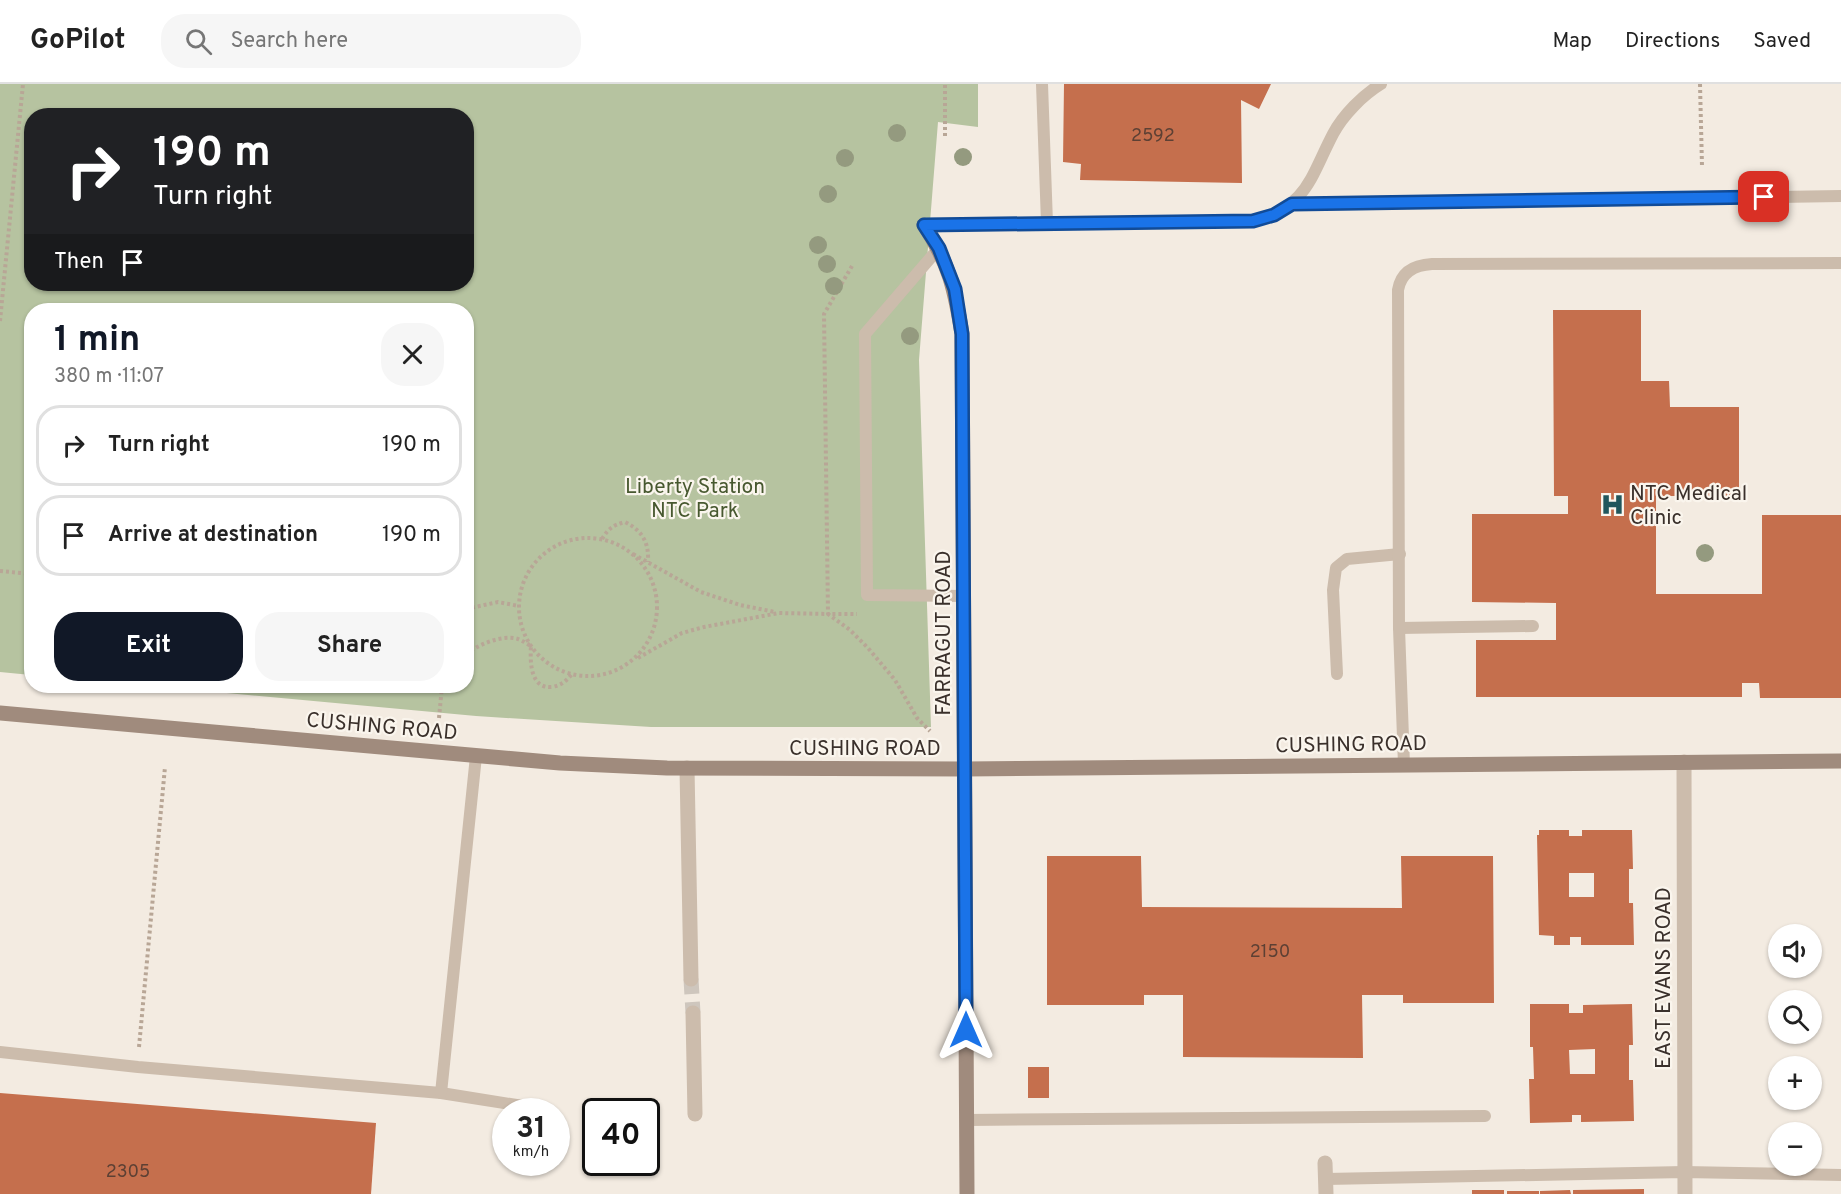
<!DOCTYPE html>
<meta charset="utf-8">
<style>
:root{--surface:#fff;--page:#f6f6f6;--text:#222;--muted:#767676;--line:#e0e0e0;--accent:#111827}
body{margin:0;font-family:Overpass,sans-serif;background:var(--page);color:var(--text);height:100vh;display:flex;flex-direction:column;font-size:22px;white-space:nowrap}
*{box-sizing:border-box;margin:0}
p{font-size:20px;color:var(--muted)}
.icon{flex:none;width:33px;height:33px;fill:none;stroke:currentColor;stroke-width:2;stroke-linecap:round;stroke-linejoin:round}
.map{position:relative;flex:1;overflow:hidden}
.panel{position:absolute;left:24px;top:219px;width:450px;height:390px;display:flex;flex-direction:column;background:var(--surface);border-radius:24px;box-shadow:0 2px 4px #0004}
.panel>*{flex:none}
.guide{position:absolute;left:24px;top:24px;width:450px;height:183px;border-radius:24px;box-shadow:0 2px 4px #0004;background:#202124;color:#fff;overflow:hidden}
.fabs{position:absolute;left:1768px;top:840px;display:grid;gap:12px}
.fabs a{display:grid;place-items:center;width:54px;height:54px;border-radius:50%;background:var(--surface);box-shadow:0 2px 4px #0004;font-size:30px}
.speed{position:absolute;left:492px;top:1014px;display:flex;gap:12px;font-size:30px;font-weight:700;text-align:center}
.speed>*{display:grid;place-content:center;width:78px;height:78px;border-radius:50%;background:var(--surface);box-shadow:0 2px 4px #0004;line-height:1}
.speed small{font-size:15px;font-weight:400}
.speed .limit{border:3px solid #111;border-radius:9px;background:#fff;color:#111}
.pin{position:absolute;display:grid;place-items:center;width:51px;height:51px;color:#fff;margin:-26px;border-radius:12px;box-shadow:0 3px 9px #0006}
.me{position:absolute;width:66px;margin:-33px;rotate:0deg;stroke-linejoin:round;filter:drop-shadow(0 0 4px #0008)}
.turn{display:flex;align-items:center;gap:21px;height:126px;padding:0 30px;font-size:27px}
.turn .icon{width:78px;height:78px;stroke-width:2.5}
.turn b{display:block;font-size:42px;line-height:51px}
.then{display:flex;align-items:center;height:57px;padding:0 30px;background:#0003;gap:12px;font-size:22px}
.round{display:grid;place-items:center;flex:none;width:63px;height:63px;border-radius:24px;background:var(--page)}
.head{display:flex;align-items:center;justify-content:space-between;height:102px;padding:0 30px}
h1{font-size:36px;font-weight:700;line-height:45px;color:var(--accent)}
.primary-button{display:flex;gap:12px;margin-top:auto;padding:12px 30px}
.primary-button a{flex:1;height:69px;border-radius:24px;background:var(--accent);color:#fff;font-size:24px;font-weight:700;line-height:69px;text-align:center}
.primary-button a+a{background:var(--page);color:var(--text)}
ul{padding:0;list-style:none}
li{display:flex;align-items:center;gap:18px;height:81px;margin:0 12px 9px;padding:0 18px;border:3px solid var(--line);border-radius:24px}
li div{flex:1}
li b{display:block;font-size:22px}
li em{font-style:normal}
header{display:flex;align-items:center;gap:36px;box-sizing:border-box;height:84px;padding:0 30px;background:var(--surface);border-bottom:2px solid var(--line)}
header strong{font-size:28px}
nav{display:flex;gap:33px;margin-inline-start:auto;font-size:21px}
.search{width:420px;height:54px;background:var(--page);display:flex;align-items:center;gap:15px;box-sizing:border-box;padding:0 21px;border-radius:24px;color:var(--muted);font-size:22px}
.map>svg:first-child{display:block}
.green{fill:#b6c3a0;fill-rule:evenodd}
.building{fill:#c56f4d;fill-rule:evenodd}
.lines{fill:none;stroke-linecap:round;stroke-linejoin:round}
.street-tunnel{stroke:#cec6bd;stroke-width:15;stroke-dasharray:15 8;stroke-linecap:butt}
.path{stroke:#b8a696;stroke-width:4;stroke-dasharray:3 3;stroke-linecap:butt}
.lane{stroke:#ccbcac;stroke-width:12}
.street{stroke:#ccbcac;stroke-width:15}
.secondary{stroke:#a08b7d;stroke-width:15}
.tree{fill:#949a7f}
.route-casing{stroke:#114b97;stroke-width:15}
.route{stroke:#1a73e8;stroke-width:10}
.labels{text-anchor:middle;stroke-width:4.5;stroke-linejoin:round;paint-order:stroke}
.number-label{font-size:18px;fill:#5d4034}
.park-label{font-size:21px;fill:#47582f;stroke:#faf5ed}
.poi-label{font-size:21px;fill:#3a302b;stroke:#faf5ed;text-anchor:start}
.street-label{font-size:21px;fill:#3a302b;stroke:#faf5ed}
</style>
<header>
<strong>GoPilot</strong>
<div class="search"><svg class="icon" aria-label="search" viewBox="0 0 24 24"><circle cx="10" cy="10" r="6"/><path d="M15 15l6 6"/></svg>Search here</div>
<nav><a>Map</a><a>Directions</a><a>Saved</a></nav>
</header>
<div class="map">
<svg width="1841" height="1110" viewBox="0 0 1841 1110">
<rect width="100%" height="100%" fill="#f3ebe1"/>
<path class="green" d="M0 0H978V43L938 38 919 276 931 643H651L476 632 152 602H466V226H32L31 591 0 588ZM32 32H466V200H32Z"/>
<g class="building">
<polygon points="1064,0 1271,0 1259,25 1241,16 1242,99 1080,96 1081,80 1063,78"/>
<polygon points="1553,226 1641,226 1641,297 1669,297 1670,323 1739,323 1739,412 1656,412 1656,510 1762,510 1762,431 1841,431 1841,614 1760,614 1759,599 1742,599 1742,613 1476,613 1476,556 1556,556 1556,519 1472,518 1472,430 1568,430 1568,412 1554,412"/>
<path d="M1539 746H1569V752H1582V746H1632L1633 785H1629V819H1633L1634 861H1581V853H1570V861H1554V852L1539 851 1537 751H1539ZM1569 789H1594V813H1569Z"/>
<polygon points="1047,772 1141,772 1142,823 1402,824 1401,772 1493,772 1494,919 1403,919 1403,911 1362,911 1363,974 1183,973 1183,911 1144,911 1144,921 1047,921"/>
<path d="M1530 920H1569V929H1583V921L1632 920 1633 961H1629V996H1633L1634 1037 1581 1038V1031H1572V1038L1530 1039 1529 995H1534L1533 963H1530ZM1595 965V990H1570L1569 966Z"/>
<rect x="1028" y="983" width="21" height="31"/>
<polygon points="0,1009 376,1039 371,1110 0,1110"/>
<polygon points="1644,1105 1644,1110 1573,1110 1573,1106"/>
<rect x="1472" y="1106" width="32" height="4"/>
<polygon points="1570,1106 1571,1110 1540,1110 1540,1107"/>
<rect x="1507" y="1107" width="32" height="3"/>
</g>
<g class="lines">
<polyline class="street-tunnel" points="691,895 693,929"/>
<g class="path">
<polyline points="1700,0 1702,82"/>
<polyline points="945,52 945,0"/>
<polyline points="852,182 824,230 828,530 857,530"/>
<polyline points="0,237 23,0"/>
<circle cx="588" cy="523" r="69"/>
<path d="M602 455C608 445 613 441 625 438 643 447 649 459 648 478"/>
<polyline points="633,470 701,508 740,521 775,528"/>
<polyline points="0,487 32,490"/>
<polyline points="466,525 498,518 519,522"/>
<path d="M466 570C478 561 502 550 518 555 522 556 527 560 531 562 530 577 530 605 552 603 562 601 566 597 572 590"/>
<polyline points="638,574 682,549 704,543 779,529 828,530 850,546 868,564 895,596 917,634 930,647"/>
<polyline points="439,634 442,602"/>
<polyline points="139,963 165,683"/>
</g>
<g class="lane">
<polyline points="1042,0 1047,139"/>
<polyline points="1291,120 1841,112"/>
<path d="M924 141 1253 137C1308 122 1310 94 1333 50 1343 31 1363 11 1381 0"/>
<polyline points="939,164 865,250 867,511 964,512"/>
<polyline points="1399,544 1533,542"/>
<polyline points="1337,590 1333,506 1336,484 1347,475 1400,470"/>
<path d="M1404 681 1399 544 1398 206C1401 188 1414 181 1432 180L1841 179"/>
<polyline points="0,968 138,983 441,1009 529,1023"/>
<polyline points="441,1009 476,672"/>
<polyline points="967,1036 1485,1032"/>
<polyline points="1326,1095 1684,1088 1841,1091"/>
</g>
<g class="street">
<polyline points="1684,678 1685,1110"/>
<polyline points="687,684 691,895"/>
<polyline points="693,929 695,1030"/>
<polyline points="1325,1079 1326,1110"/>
</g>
<g class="secondary">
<path d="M924 141C949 179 955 206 962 250L967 1110"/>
<polyline points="0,629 560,679 667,684 965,685 1841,677"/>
</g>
</g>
<g class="tree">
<circle cx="897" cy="49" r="9"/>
<circle cx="963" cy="73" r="9"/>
<circle cx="845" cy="74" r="9"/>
<circle cx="828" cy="110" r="9"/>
<circle cx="818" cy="161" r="9"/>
<circle cx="827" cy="180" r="9"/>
<circle cx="834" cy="202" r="9"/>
<circle cx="910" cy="252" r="9"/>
<circle cx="1705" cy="469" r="9"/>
</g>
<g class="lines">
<defs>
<polyline id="route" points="966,946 962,250 955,205 939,164 924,141 1253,137 1274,131 1292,120 1764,113"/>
</defs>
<use href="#route" class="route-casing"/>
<use href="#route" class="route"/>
</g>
<defs>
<symbol id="hospital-bare" viewBox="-9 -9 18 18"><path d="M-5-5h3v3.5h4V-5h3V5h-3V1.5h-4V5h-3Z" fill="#20565c" stroke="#faf5ed" stroke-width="2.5" paint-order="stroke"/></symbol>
</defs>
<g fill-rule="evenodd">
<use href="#hospital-bare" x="1596" y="404" width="33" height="33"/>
</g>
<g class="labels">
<g class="number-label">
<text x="1153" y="57">2592</text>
<text x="1270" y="873">2150</text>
<text x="128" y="1093">2305</text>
</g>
<g class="park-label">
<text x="695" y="409">Liberty Station<tspan x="695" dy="24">NTC Park</tspan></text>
</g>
<g class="poi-label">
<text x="1630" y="416">NTC Medical<tspan x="1630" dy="24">Clinic</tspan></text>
</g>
<g class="street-label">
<text transform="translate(943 549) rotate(-90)" y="7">FARRAGUT ROAD</text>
<text transform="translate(382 642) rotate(5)" y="7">CUSHING ROAD</text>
<text transform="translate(1351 660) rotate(-1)" y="7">CUSHING ROAD</text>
<text x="865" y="671">CUSHING ROAD</text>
<text transform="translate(1663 894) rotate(-90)" y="7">EAST EVANS ROAD</text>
</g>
</g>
</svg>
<div class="fabs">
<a><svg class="icon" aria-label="sound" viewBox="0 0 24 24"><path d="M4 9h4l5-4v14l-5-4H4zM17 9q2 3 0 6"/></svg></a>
<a><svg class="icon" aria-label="search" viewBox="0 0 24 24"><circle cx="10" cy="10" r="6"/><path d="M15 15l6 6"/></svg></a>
<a>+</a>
<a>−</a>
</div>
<div class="speed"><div>31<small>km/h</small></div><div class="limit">40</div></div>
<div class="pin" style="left:1764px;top:113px;background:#d93025"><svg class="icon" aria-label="arrive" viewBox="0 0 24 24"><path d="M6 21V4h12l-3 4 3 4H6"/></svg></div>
<svg class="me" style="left:966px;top:946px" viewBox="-20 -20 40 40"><path d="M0-17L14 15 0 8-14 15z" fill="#1a73e8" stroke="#fff" stroke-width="4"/></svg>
<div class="guide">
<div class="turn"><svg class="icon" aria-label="right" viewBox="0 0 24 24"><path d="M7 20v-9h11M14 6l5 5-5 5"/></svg><div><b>190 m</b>Turn right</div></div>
<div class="then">Then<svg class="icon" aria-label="arrive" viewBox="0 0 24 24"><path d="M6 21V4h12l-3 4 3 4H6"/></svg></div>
</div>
<section class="panel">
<div class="head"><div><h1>1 min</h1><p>380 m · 11:07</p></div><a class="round"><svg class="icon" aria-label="close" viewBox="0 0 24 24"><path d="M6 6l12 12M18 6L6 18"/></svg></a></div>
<ul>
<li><svg class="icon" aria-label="right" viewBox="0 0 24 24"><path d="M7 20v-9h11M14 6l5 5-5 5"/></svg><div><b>Turn right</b></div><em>190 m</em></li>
<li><svg class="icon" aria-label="arrive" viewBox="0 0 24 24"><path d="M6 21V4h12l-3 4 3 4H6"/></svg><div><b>Arrive at destination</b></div><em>190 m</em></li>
</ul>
<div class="primary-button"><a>Exit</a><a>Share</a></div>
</section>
</div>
